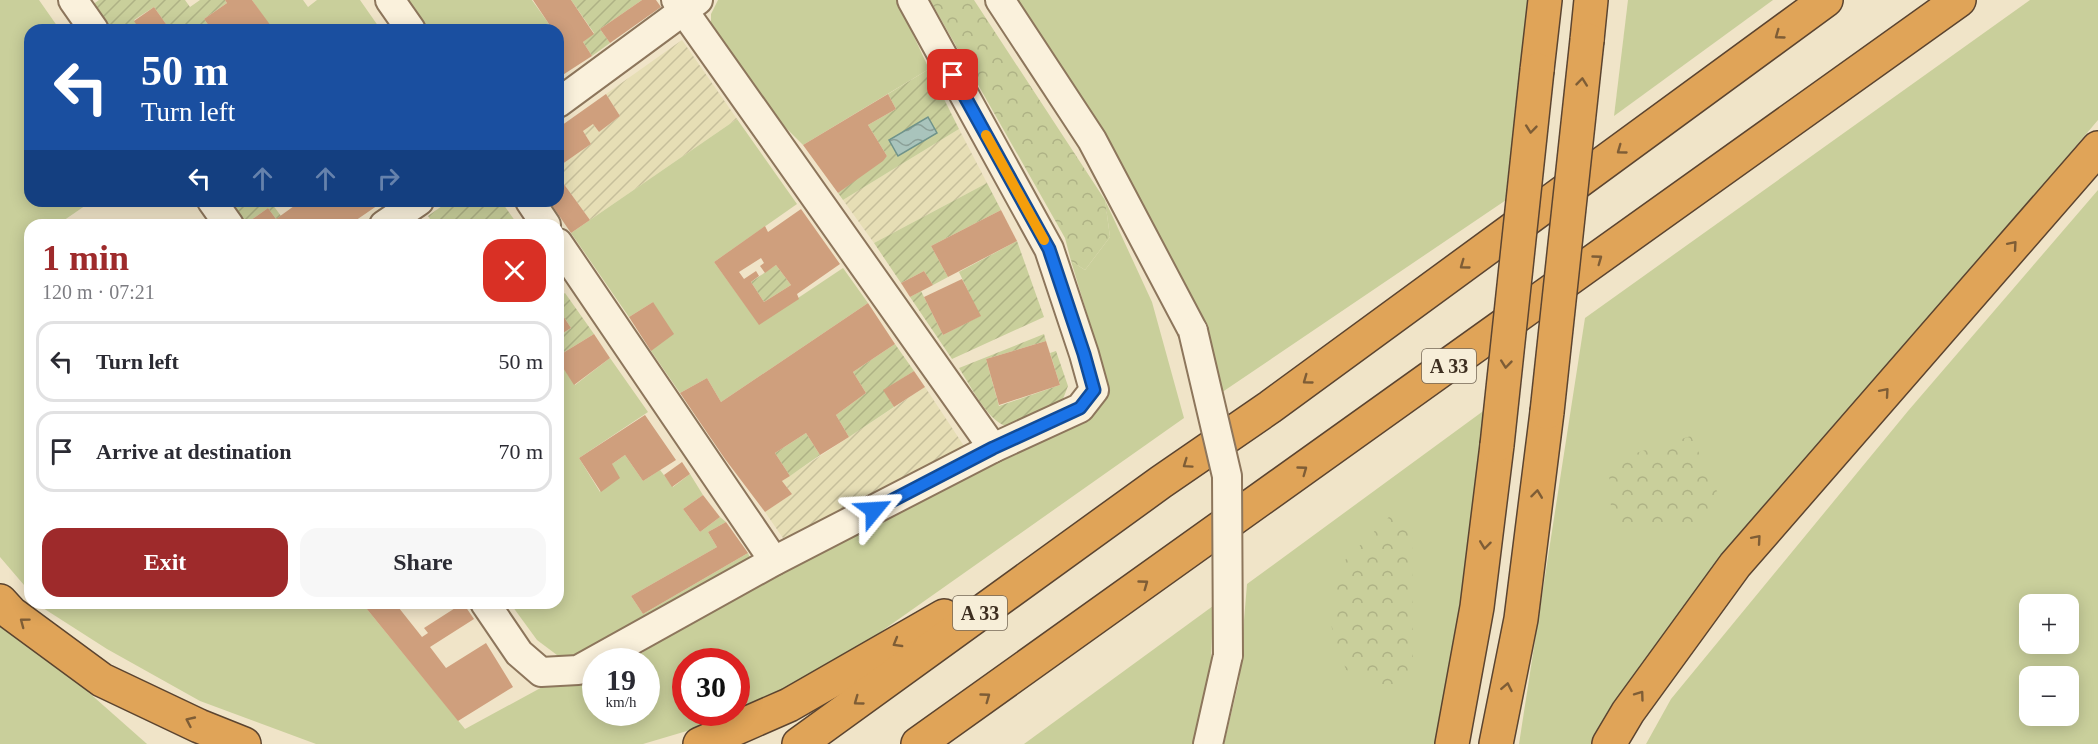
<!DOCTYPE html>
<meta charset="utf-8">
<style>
:root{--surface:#fff;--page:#f7f7f7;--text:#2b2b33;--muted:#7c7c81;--line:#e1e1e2;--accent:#9e2a2b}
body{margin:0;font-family:Georgia,serif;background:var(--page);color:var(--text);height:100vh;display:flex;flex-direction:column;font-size:22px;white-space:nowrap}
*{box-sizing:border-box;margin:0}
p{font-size:20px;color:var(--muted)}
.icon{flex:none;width:33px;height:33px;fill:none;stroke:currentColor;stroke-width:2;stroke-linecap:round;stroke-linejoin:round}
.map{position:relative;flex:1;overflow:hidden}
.panel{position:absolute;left:24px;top:219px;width:540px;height:390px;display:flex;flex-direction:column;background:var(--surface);border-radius:18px;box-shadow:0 3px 15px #0003}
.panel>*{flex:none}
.top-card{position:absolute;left:24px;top:24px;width:540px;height:183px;border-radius:18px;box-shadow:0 3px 15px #0003;background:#1a4fa0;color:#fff;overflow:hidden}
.controls{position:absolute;left:2019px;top:594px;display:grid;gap:12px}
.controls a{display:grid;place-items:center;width:60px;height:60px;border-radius:12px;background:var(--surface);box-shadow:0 3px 15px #0003;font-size:30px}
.speed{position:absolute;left:582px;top:648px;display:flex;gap:12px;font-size:30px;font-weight:700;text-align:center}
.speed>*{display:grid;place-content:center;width:78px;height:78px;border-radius:50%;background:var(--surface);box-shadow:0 3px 15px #0003;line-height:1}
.speed small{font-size:15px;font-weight:400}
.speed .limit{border:9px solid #d22;background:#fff;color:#111}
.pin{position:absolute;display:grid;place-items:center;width:51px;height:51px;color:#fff;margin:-26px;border-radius:12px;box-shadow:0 3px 9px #0006}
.me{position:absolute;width:66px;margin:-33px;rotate:63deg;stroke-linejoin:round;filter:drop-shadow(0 0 4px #0008)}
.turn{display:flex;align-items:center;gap:21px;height:126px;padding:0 18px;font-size:27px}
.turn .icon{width:78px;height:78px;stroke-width:2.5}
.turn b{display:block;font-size:42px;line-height:51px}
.lanes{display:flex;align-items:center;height:57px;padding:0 18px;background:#0003;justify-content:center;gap:30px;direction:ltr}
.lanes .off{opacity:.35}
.round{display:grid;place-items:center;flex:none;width:63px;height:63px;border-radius:18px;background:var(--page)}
.headline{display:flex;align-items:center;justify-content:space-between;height:102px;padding:0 18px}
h1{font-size:36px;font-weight:600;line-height:45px;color:var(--accent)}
.action{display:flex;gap:12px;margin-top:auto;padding:12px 18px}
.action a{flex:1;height:69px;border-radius:18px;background:var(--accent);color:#fff;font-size:24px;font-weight:600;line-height:69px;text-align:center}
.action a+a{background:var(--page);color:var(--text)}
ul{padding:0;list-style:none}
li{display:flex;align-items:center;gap:18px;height:81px;margin:0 12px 9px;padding:0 6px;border:3px solid var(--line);border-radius:18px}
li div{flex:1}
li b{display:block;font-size:22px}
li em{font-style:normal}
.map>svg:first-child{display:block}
.farmland{fill:url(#farmland-furrows)}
.grass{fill:#c9cf9b;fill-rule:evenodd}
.forest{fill:url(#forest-crowns)}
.garden{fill:url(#garden-furrows)}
.water{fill:url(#water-waves);stroke:#6f938a;stroke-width:1.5}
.building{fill:#cf9f7d;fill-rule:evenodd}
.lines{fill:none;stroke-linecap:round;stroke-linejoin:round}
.minor-casing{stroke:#8d765c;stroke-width:32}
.motorway-casing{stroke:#5b4430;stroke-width:36}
.minor{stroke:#faf1dc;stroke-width:28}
.motorway{stroke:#e0a458;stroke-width:33}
.minor-bridge-casing{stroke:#8d765c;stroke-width:32;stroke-linecap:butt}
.motorway-bridge-casing{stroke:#5b4430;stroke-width:36;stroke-linecap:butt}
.minor-bridge{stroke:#faf1dc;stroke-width:28}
.motorway-bridge{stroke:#e0a458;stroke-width:33}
.oneway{stroke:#7e5d36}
.route-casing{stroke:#114b97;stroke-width:15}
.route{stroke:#1a73e8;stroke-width:10}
.slow{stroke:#f59e0b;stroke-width:10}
.labels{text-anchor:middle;stroke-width:4.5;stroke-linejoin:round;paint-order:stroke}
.shield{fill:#f7eed8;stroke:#756857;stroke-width:1.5}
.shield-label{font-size:20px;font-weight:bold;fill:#3d2e20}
</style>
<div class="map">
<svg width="2098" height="744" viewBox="0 0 2098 744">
<defs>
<pattern id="farmland-furrows" width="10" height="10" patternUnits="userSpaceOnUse" patternTransform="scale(1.5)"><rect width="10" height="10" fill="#e6deb5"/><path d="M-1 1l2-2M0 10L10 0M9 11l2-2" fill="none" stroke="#c6bf9b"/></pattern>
<pattern id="forest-crowns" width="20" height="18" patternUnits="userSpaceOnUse" patternTransform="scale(1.5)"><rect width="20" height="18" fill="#c9cf9b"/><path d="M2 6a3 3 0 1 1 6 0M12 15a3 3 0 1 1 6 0" fill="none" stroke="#aeb285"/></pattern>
<pattern id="garden-furrows" width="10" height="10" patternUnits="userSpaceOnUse" patternTransform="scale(1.5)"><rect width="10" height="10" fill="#c9cf9b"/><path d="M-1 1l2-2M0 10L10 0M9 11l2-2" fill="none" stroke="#aeb285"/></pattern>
<pattern id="water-waves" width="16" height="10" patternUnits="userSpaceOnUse" patternTransform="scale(1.5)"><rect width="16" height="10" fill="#a9c4bc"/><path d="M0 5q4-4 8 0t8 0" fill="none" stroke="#8ba098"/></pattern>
</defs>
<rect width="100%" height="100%" fill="#f0e4c8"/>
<g class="farmland">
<polygon points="682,40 737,119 590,220 558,176 558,167 591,144 583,131 593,124 599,132 620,116 606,94"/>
<polygon points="959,129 987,183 874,243 843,200"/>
<polygon points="925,387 966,449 785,541 765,512 792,494 782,481"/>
</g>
<g class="grass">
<polygon points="0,0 39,0 60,30 30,30 30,201 92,201 57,225 30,225 30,592 0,557"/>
<polygon points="252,0 303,0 308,7 317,0 360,0 381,30 265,30 270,26"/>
<polygon points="407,0 532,0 549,24 541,30 428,30"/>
<polygon points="718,0 897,0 929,69 803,145 764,106 711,32 711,14"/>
<polygon points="1000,0 1545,0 1512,196 1209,401 1193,331"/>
<polygon points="1628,0 1773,0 1614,116"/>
<polygon points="2030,0 2098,0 2098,120 1803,469 1598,744 1519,744 1585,318"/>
<polygon points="737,119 797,204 714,262 759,324 843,268 868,303 721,402 707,378 680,393 651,351 653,302 629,317 571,233"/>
<path d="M2098 190V744H1646L1671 699 1908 411ZM2030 604H2068V644H2030ZM2030 676H2068V716H2030Z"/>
<polygon points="1105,200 1152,302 1184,418 862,645 801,680 737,711 736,662 686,662 686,712 733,713 697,728 643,744 316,744 200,701 107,649 43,608 39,603 362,603 465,729 546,685 570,685 595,678 596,712 646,712 646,662 630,661 706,610 1104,398 1102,363 1071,261 1085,270 1110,237"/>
<polygon points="610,358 648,412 579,458 600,492 612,464 625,455 643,481 660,470 673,487 690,474 703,495 683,509 700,532 720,517 726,522 708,532 717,547 631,596 643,614 748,553 753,564 576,661 557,655 537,640 510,603 558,603 558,360 575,385"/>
<polygon points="1486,409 1463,618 1438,744 1224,744 1239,681 1247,584"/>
<polygon points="1213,606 1210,689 1194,744 1024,744"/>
<polygon points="0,614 147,744 0,744"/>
</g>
<g class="forest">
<polygon points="930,0 974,0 1105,200 1110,237 1085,270 1071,261 1065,238"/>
<polygon points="1691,436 1722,502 1695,527 1612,526 1609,472 1620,458"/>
<polygon points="1392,514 1412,528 1413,670 1388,688 1346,670 1331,625 1338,567"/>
</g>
<g class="garden">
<polygon points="99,0 185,0 190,7 200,0 225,0 227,3 204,19 212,30 158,30 166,24 154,7 134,20 140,30 109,30 92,5"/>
<polygon points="571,0 642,0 600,29 610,43 592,56 583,42 594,33"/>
<polygon points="929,69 959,129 843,200 838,193 887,156 868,125 896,109 888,94"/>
<polygon points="987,183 1001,210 931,246 948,277 933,285 924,271 901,283 874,243"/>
<polygon points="228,201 270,201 281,216 276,219 268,208 244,225"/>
<polygon points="449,201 501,201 518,225 434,225 428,216"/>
<polygon points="1017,241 1044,317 952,359 910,297 921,291 943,335 980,316 959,272"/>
<polygon points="776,265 791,285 764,302 751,282"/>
<polygon points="565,293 594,334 558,356 558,336 571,328 558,308 558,298"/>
<path d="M1044 334 1046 341 986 359 999 406 1060 385 1050 353 1056 351 1068 386 1063 399 1006 426C988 421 970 385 959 368Z"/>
<polygon points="895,344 914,371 884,390 894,407 849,437 836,415 866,393 853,372"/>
<polygon points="806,433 820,455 790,476 775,453"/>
</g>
<polygon class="water" points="928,117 937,133 898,156 889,140"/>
<g class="building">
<polygon points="225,0 252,0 271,26 265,30 212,30 204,19 227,3"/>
<polygon points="533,0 571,0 594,34 583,42 592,56 558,78 558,30 541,30 549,24"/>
<polygon points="642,0 656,0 661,7 610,43 600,29"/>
<polygon points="154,7 166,24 158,30 140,30 134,21"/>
<polygon points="606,94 620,116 599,132 593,124 583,131 591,144 558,167 558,128"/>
<polygon points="888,94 896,109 868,125 887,156 883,161 838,193 803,145"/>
<polygon points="558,176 590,220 571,233 549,201 558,201"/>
<polygon points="301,201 384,201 349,225 244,225 268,208 276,219"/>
<path d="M801 209 840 264 797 294 799 299 759 325 714 262 765 226 768 232ZM761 258 764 263 760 266 765 273 776 265 791 285 764 302 751 282 759 276 756 271 744 279 739 272Z"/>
<polygon points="1001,210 1017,241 948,277 931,246"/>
<polygon points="924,271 933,285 910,297 901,283"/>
<polygon points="962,279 981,316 943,335 924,297"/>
<polygon points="653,302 674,334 651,351 629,317"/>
<polygon points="868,303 895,344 853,372 866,393 836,415 849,437 820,455 806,433 775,453 790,476 782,481 792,494 765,512 725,459 680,393 707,378 721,402"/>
<polygon points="558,308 571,328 558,336"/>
<polygon points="594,334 610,358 574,385 558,360 558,356"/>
<polygon points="1046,341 1060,385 999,405 986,359"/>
<polygon points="914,371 925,387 894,407 883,390"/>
<polygon points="645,415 676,460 643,481 625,455 612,464 620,478 601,492 579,458"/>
<polygon points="682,462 690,474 672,487 664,475"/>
<polygon points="703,495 720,517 700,532 683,509"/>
<polygon points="726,522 748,553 643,614 631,596 717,547 708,532"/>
<polygon points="362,603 395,603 422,637 428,633 424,628 463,603 474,619 430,647 446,668 486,643 513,687 458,721"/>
</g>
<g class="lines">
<defs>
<g id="minor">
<polyline points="73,0 94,30"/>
<polyline points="390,0 411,30"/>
<polyline points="676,0 993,448"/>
<polyline points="1000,0 1092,140 1193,331"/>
<polyline points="558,103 698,0"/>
<polyline points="212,201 229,225"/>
<polyline points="530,201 546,225"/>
<polyline points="384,225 419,201"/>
<polyline points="558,243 774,561"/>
<polyline points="485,603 519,653 541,672 578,670 774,561 993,448 1080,408 1094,390 1084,354 1049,249 912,0"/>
<polyline points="1208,744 1228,655"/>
</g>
<g id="motorway">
<polyline points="1587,40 1591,0"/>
<polyline points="1537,70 1545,0"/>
<polyline points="0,601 11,613 102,680 199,726 244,744"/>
<polyline points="700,744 789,705 944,616"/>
<polyline points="799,744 1161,482 1270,407 1826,0"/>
<polyline points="918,744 1959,0"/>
<polyline points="1452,744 1477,607 1497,445"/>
<polyline points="1496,744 1521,619 1547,412"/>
<polyline points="1609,744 1628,712 1735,565 2098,148"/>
</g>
</defs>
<use href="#minor" class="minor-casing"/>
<use href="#motorway" class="motorway-casing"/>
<use href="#minor" class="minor"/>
<use href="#motorway" class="motorway"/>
<defs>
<polyline id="minor-bridge" points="1193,331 1227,476 1228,655"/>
<g id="motorway-bridge">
<polyline points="1547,412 1587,40"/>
<polyline points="1497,445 1537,70"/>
</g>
</defs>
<use href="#minor-bridge" class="minor-bridge-casing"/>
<use href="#motorway-bridge" class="motorway-bridge-casing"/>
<use href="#minor-bridge" class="minor-bridge"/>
<use href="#motorway-bridge" class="motorway-bridge"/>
</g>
<defs><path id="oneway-chevron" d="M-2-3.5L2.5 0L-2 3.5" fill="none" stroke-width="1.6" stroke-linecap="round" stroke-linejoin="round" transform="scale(1.5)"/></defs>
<g class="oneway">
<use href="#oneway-chevron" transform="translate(1779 35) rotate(144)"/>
<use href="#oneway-chevron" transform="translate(1582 82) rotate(-84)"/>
<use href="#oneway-chevron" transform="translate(1531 129) rotate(96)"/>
<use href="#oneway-chevron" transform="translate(1621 150) rotate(144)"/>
<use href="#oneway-chevron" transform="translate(2013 245) rotate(-49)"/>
<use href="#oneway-chevron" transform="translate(1598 259) rotate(-36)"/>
<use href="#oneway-chevron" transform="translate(1464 265) rotate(144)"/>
<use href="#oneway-chevron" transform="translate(1506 364) rotate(96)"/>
<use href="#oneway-chevron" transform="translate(1307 380) rotate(144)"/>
<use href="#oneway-chevron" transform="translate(1885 392) rotate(-49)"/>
<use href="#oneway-chevron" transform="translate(1187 464) rotate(145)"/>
<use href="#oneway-chevron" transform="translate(1303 470) rotate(-36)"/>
<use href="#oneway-chevron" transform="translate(1537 494) rotate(-83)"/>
<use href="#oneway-chevron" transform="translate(1757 539) rotate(-49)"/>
<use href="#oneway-chevron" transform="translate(1485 545) rotate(97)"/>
<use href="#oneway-chevron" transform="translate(1144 584) rotate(-36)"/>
<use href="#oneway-chevron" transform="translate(24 622) rotate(-143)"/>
<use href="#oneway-chevron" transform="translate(897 643) rotate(150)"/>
<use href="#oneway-chevron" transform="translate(1507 687) rotate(-79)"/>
<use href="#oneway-chevron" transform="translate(1640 695) rotate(-54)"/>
<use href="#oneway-chevron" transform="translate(986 697) rotate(-36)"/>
<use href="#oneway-chevron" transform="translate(858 701) rotate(144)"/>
<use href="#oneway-chevron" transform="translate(190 721) rotate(-155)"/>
</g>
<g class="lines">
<defs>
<polyline id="route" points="874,510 993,448 1080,408 1094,390 1084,354 1049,249 953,75"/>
</defs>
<use href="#route" class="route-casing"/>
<use href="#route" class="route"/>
<polyline class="slow" points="986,135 1044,240"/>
</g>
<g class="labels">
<g class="shield">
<rect x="1422" y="349" width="54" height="34" rx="4.5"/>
<rect x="953" y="596" width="54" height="34" rx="4.5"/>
</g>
<g class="shield-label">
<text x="1449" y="373">A 33</text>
<text x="980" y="620">A 33</text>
</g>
</g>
</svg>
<div class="controls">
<a>+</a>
<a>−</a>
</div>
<div class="speed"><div>19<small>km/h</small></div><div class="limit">30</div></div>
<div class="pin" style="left:953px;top:75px;background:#d93025"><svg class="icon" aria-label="arrive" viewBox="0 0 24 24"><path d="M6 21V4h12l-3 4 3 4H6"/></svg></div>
<svg class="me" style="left:874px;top:510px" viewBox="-20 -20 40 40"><path d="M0-17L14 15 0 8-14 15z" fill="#1a73e8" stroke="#fff" stroke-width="4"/></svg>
<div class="top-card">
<div class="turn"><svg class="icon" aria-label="left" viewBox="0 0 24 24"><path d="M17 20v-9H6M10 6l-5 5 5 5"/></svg><div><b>50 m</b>Turn left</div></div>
<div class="lanes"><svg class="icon" aria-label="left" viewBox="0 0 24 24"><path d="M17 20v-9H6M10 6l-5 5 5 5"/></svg><svg class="icon off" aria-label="ahead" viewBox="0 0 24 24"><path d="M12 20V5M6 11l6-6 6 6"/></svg><svg class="icon off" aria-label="ahead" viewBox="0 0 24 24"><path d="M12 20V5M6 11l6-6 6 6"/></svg><svg class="icon off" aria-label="right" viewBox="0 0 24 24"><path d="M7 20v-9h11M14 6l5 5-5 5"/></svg></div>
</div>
<section class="panel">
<div class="headline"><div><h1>1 min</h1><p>120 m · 07:21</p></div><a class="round" style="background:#d93025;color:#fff"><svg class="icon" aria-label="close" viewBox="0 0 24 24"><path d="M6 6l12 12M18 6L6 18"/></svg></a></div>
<ul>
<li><svg class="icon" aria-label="left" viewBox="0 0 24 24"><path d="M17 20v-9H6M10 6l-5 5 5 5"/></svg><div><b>Turn left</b></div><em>50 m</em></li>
<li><svg class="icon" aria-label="arrive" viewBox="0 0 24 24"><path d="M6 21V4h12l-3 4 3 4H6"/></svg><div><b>Arrive at destination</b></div><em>70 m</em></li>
</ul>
<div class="action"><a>Exit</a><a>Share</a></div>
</section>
</div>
